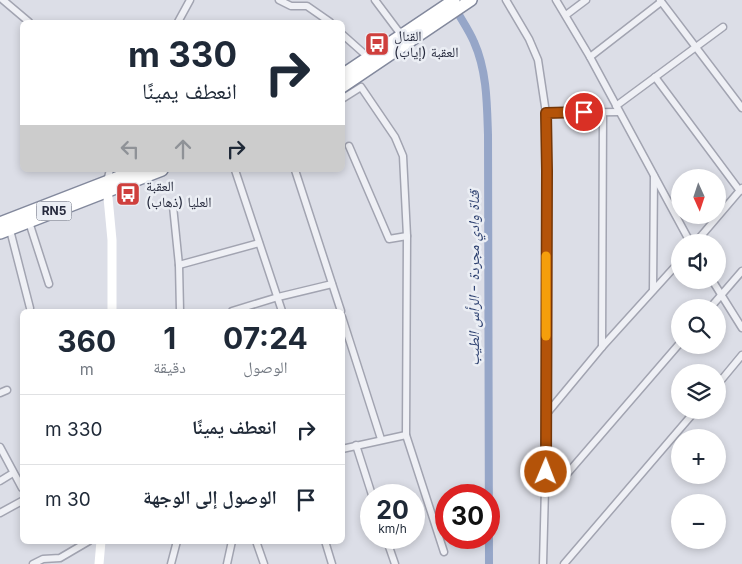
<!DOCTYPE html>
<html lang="ar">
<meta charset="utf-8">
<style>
:root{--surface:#fff;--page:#f6f6f7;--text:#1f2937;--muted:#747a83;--line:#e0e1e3}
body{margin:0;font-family:Inter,"Noto Naskh Arabic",sans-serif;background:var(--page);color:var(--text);direction:rtl;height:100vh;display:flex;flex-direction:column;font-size:19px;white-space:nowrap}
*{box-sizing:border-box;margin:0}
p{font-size:16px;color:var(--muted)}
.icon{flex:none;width:28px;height:28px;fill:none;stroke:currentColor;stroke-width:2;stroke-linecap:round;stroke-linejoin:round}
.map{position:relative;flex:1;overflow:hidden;direction:ltr}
.sheet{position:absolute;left:20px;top:309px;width:325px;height:235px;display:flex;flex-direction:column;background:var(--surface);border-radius:8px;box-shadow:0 2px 8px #0003;direction:rtl}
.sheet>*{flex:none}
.banner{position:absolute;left:20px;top:20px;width:325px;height:152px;border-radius:8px;box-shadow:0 2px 8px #0003;direction:rtl;background:#fff;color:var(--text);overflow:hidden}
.needle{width:32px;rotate:177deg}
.controls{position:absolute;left:671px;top:169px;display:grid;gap:10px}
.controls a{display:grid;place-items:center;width:55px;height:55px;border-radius:50%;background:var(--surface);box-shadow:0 2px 8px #0003;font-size:25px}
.speed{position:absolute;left:360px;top:484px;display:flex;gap:10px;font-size:25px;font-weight:700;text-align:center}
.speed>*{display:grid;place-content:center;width:65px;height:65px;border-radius:50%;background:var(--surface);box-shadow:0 2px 8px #0003;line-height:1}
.speed small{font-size:12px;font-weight:400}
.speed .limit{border:8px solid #d22;background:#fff;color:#111}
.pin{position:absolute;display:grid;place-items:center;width:42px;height:42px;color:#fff;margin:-21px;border:2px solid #fff;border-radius:50%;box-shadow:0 1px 5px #0007}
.me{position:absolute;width:55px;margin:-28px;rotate:1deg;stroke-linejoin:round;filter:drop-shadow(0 0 4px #0008)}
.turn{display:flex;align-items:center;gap:18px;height:105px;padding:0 25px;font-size:22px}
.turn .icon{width:65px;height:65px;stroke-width:2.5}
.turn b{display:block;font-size:35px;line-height:42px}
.lanes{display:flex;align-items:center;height:48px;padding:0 25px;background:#0003;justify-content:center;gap:25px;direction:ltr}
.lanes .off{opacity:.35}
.eta{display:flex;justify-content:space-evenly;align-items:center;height:85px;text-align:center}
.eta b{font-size:30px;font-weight:700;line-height:35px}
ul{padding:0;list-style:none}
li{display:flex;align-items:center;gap:15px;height:70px;padding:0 25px;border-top:1px solid var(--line)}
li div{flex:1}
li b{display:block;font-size:19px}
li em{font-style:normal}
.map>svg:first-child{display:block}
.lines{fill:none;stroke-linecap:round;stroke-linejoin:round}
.canal{stroke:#96a6c8;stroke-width:8}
.street-casing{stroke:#a2a4b1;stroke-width:9}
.highway-casing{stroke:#83899d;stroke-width:14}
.street{stroke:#eff0f5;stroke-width:6}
.secondary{stroke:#fff;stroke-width:9}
.highway{stroke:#fff;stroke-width:11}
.route-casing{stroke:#753606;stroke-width:12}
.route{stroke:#b45309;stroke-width:9}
.slow{stroke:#f59e0b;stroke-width:9}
.labels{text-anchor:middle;stroke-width:5;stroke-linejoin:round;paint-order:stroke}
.shield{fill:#ebeef4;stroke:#616574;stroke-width:1}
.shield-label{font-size:12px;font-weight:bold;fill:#262a3d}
.poi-label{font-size:14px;fill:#262a3d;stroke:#ebeef4;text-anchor:start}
.water-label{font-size:15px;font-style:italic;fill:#2f4271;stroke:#ebeef4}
</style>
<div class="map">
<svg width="742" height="564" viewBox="0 0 742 564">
<rect width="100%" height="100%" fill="#dcdee7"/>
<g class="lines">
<path class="canal" d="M455 8C461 19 469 30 474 42 487 71 487 104 488 135L489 564"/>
<defs>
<g id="street">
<polyline points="3,0 29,22"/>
<polyline points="279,0 291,6 307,6 330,22"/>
<polyline points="375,0 402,36"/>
<polyline points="506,0 529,39 538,60 546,113 547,412 543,564"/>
<polyline points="556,0 590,57 690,242"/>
<polyline points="660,0 742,108"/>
<polyline points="566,15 586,0"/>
<polyline points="178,22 190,0"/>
<polyline points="342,34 369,58"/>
<polyline points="590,57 661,2"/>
<polyline points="655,77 740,191"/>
<polyline points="342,99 361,87 395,137 403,156 407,236 406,435 444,552"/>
<polyline points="616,106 723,27"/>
<polyline points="546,113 619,112"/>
<polyline points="349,146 389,239 407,236"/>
<polyline points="235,170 282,311"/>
<polyline points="295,170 341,311"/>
<polyline points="107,181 110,170"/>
<polyline points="173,206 179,265 180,311"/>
<polyline points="29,222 49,284"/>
<polyline points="10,230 30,308"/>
<polyline points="696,242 742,188"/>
<polyline points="179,265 259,243"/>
<polyline points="712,280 742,328"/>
<polyline points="653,290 654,176"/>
<polyline points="710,308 742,271"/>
<polyline points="232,311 278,297 332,284"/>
<polyline points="342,317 381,439"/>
<polyline points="602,347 603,112"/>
<polyline points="718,384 742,355"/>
<polyline points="0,393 7,390"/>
<polyline points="548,412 602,347 680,261"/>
<polyline points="356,445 372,495"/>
<polyline points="0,447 22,488"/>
<polyline points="342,449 406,435"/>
<polyline points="0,481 13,473"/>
<polyline points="546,489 566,475 680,343"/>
<polyline points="0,513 22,501"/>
<polyline points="386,538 395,564"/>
<polyline points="256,541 264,564"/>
<polyline points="325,541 332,564"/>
<polyline points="33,564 43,559 60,558 89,541"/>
<polyline points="171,564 177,541"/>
<polyline points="227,564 232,541"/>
<polyline points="564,564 696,410"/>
</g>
<g id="highway">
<polyline points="342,75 454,0"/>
<polyline points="342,87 471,0"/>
<polyline points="0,223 137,170"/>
<polyline points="0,233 162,170"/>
</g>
</defs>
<use href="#street" class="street-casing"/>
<use href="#highway" class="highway-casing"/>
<use href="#street" class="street"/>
<g class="secondary">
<polyline points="107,187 112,240 112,311"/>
<polyline points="99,564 101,541"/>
</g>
<use href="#highway" class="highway"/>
</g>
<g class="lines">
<defs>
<polyline id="route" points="546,472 547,171 546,113 584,112"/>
</defs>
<use href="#route" class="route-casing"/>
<use href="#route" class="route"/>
<polyline class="slow" points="546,336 546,256"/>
</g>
<defs>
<symbol id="bus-square" viewBox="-11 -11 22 22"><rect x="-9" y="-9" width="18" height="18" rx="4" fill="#cf3f3d" stroke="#ebeef4"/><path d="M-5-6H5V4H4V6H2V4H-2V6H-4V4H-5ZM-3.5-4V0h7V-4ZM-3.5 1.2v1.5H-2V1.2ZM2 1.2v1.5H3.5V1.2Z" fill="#fff"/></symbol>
</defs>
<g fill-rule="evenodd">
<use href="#bus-square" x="363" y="30" width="28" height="28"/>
<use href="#bus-square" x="114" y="180" width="28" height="28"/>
</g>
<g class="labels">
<rect class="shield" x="36.5" y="201.5" width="35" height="19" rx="4"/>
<g class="shield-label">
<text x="54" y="215">RN5</text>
</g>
<g class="poi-label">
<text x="394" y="41">القنال<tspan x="394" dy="16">العقبة (إياب)</tspan></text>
<text x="146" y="191">العقبة<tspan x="146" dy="16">العليا (ذهاب)</tspan></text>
</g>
<g class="water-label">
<text transform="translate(474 278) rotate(-90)" y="5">قناة وادي مجردة - الرأس الطيب</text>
</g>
</g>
</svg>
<div class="controls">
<a><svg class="needle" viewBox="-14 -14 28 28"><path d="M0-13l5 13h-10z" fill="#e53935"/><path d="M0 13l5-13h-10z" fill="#747a83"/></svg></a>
<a><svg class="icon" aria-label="sound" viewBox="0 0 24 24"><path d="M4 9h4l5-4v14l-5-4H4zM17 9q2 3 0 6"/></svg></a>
<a><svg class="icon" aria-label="search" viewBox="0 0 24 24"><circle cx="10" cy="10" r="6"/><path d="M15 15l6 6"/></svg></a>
<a><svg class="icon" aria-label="layers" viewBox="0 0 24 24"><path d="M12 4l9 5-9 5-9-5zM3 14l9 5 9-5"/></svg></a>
<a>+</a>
<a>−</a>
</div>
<div class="speed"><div>20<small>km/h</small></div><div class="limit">30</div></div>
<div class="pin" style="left:584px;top:112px;background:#d93025"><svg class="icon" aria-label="arrive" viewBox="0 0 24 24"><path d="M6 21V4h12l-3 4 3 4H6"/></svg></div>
<svg class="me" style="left:546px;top:472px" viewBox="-20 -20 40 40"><circle r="17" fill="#b45309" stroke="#fff" stroke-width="3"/><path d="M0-11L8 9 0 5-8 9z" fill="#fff"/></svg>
<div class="banner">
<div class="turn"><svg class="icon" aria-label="right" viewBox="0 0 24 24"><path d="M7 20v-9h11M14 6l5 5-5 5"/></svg><div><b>330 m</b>انعطف يمينًا</div></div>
<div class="lanes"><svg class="icon off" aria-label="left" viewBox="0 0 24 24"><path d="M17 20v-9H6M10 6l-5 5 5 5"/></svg><svg class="icon off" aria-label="ahead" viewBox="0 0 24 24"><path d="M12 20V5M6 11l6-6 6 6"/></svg><svg class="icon" aria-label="right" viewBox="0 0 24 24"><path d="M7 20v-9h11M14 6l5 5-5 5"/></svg></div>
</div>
<section class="sheet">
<div class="eta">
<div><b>07:24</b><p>الوصول</p></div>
<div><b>1</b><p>دقيقة</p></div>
<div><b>360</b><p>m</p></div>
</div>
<ul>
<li><svg class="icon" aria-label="right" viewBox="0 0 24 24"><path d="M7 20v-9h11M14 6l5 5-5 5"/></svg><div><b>انعطف يمينًا</b></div><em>330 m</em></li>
<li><svg class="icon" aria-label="arrive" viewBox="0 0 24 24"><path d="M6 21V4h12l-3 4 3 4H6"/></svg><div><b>الوصول إلى الوجهة</b></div><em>30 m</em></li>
</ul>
</section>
</div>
